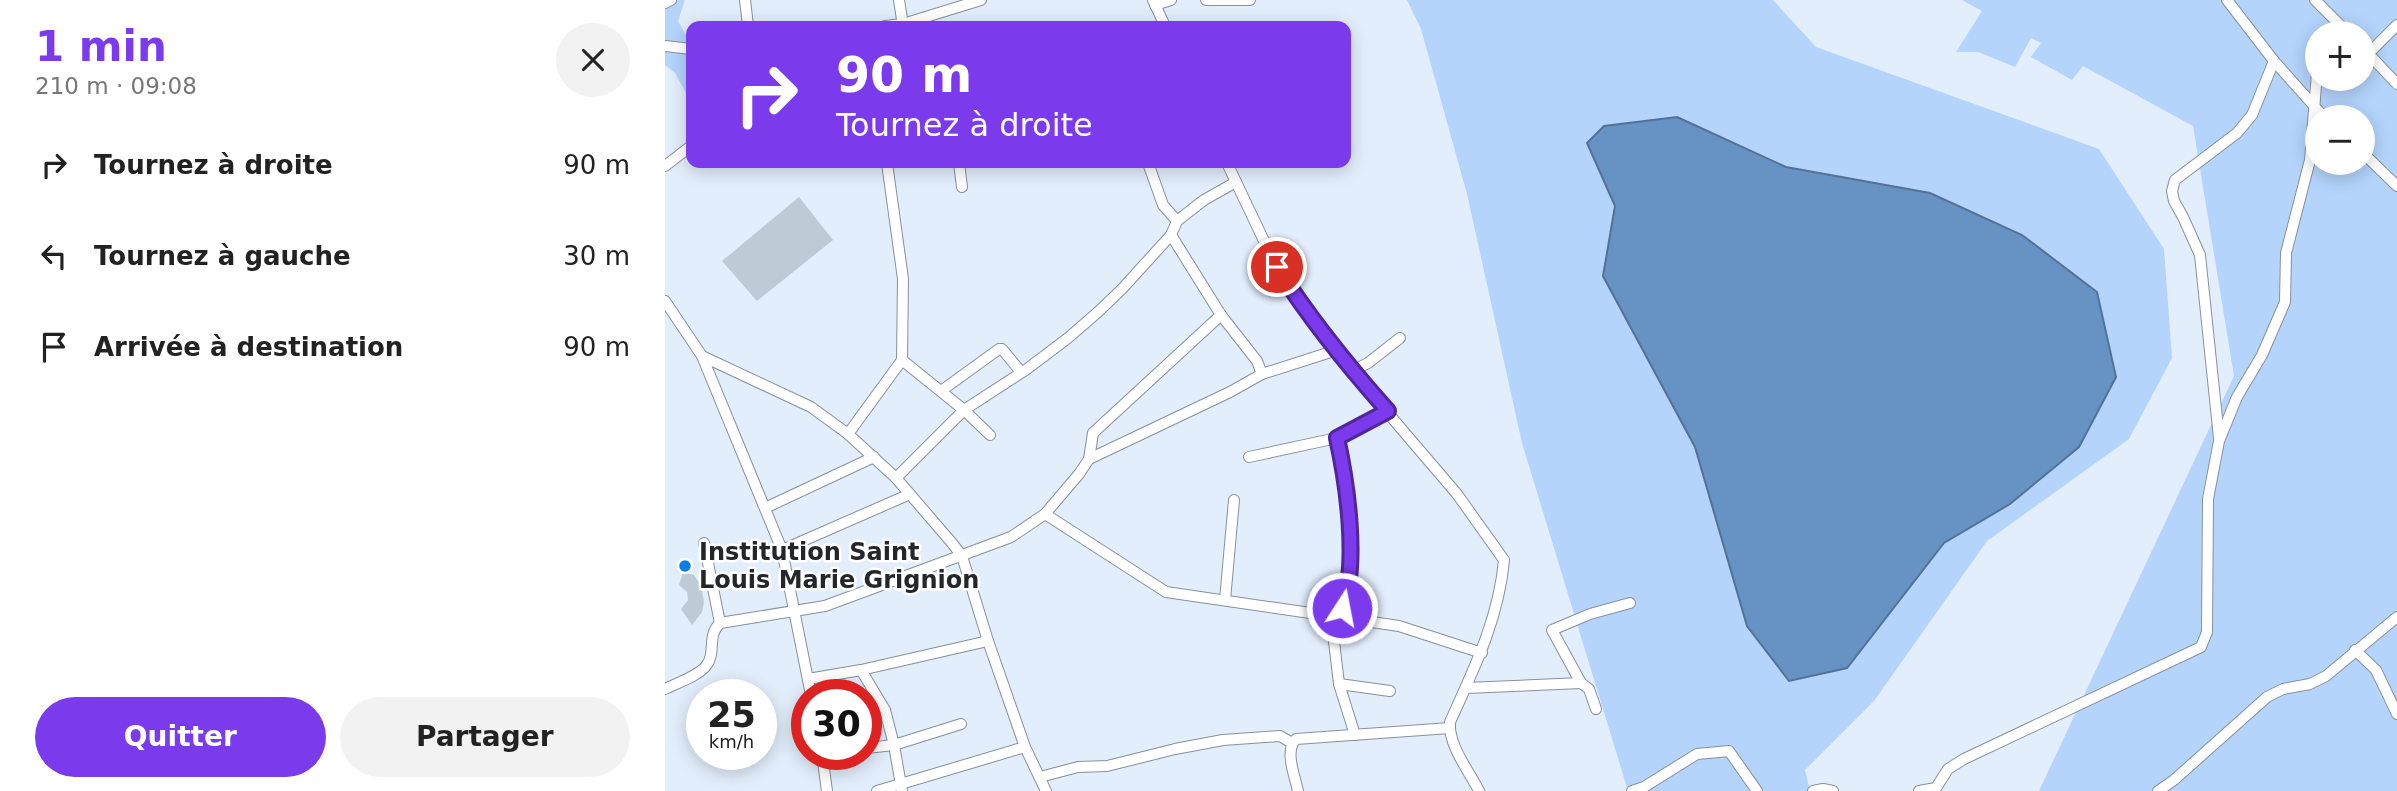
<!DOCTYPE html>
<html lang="fr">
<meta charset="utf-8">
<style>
:root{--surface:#fff;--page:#f2f2f2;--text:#222;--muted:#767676;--accent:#7c3aed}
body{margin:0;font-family:"DejaVu Sans",sans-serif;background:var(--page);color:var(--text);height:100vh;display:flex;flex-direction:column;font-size:26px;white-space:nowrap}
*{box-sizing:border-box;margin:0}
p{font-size:23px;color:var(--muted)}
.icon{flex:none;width:38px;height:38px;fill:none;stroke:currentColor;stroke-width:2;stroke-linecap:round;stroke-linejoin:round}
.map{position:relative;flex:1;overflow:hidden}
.drawer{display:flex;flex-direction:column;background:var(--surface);width:665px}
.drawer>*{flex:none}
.hud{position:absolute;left:21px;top:21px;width:665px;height:147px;border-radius:14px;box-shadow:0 4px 18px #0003;background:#7c3aed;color:#fff;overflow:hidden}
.tools{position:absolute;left:1640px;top:21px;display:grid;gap:14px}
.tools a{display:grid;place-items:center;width:70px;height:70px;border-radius:50%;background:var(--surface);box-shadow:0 4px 18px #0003;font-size:35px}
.speed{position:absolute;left:21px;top:679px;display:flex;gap:14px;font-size:35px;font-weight:700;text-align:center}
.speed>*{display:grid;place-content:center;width:91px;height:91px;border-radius:50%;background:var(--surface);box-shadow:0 4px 18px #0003;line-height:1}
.speed small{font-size:18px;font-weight:400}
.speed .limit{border:10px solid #d22;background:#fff;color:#111}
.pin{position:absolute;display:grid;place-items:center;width:60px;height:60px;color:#fff;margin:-30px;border:4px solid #fff;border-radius:50%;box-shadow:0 2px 7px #0007}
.me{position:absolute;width:77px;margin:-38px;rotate:11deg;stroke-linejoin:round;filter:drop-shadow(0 0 5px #0008)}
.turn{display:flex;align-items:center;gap:24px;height:147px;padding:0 35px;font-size:32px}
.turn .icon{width:91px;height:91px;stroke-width:2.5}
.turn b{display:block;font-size:49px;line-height:60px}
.round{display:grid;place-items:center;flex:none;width:74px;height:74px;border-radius:37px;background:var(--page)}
.head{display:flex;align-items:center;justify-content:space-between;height:119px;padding:0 35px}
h1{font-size:42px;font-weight:800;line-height:52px;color:var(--accent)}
.primary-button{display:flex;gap:14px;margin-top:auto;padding:14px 35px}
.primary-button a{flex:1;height:80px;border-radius:42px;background:var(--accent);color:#fff;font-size:28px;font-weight:800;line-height:80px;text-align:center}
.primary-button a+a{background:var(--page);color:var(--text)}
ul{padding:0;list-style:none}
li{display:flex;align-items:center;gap:21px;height:91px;padding:0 35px}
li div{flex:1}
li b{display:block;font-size:26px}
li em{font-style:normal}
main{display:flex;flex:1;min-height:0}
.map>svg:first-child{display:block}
.green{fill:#b4d4fc;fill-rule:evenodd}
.water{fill:#6792c4;stroke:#537296;stroke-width:2}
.building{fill:#bfcad7}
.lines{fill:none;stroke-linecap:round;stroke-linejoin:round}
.minor-casing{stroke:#86909c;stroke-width:12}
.minor{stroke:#fff;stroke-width:10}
.route-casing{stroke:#51269a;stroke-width:18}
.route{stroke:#7c3aed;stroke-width:12}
.poi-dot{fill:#067de3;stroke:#fff;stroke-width:2.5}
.labels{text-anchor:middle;stroke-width:5;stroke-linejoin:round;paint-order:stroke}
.poi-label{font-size:24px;font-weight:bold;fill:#23272c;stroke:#fff;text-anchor:start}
</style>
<main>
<section class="drawer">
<div class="head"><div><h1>1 min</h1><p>210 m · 09:08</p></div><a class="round"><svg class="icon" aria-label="close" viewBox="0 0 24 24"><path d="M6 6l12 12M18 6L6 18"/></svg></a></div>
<ul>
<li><svg class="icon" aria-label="right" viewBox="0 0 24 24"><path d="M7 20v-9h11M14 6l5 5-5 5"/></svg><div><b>Tournez à droite</b></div><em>90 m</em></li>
<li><svg class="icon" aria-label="left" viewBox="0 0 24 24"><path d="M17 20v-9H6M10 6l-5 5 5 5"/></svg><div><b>Tournez à gauche</b></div><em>30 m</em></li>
<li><svg class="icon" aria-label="arrive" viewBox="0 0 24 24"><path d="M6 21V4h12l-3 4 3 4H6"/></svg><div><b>Arrivée à destination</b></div><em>90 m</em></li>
</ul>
<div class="primary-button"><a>Quitter</a><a>Partager</a></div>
</section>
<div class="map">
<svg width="1732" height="791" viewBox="0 0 1732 791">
<rect width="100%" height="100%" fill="#e3eefc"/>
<g class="green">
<polygon points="0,0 20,0 13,21 26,44 26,102 10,73 0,65"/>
<polygon points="742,0 1108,0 1151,47 1434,149 1499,249 1507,358 1464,439 1322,541 1209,701 1140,770 1145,791 963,791 857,443 802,194 756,29"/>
<path d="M1297 0H1732V791H1374L1569 376 1528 126 1418 66 1407 80 1366 57 1376 43 1366 38 1350 67 1313 52H1291L1317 11ZM1652 33H1698V79H1652ZM1652 117H1698V163H1652Z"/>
</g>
<polygon class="water" points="1012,117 1121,167 1265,193 1357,235 1432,292 1451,377 1414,447 1345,504 1279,543 1182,668 1124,681 1082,626 1030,447 938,276 950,206 922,143 939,126"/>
<g class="building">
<polygon points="134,197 168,240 92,301 57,261"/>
<polygon points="18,572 29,575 36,586 39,602 37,612 27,625 16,609 23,600 22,592 14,585"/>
</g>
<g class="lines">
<defs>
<g id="minor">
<polyline points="80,0 83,26"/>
<polyline points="234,0 238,26"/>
<polyline points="488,0 500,26"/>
<polyline points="541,0 585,0"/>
<polyline points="1650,0 1683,33"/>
<polyline points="0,3 6,0"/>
<polyline points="490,5 506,0"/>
<polyline points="220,26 238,24 316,0"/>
<polyline points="0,46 26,49"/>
<polyline points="1698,48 1732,84"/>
<polyline points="1703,54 1732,25"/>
<polyline points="1609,61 1659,117"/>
<polyline points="1698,153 1732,186"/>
<polyline points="294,163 297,187"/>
<polyline points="483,163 498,205 512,221"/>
<path d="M562 163 600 243 624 286 687 371 792 494 839 560C834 618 809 669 785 722 783 745 804 771 814 791"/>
<polyline points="0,166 26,146"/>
<polyline points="0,301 37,356 146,407 183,434 231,478 287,543 297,556 323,641 360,747 381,791"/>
<polyline points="37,356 117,550 146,695"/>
<polyline points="237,360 299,410 325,435"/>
<polyline points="687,371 703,363 735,338"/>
<polyline points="597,374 672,350"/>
<polyline points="276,391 334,349 337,349 356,372"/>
<polyline points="183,434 237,360 238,279 222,163"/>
<path d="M672 438C683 486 696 572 672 617"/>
<polyline points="1554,438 1535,255 1518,217 1509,201 1507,191 1510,180 1572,133 1587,115 1609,61 1562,0"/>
<polyline points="584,457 672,438 723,411"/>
<polyline points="424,459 565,392 597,374 592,361 556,315 506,235"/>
<polyline points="231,478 299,410 362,369 403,338 433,312 457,289 506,235 512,221 539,200 571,182"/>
<polyline points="100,508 209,457"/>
<polyline points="380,514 501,592 734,626 817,653"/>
<polyline points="39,543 55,623"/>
<polyline points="117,550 245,494"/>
<polyline points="560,600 569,500"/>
<polyline points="666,616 674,684 690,735"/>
<polyline points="1690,650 1711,670 1732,714"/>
<polyline points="196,670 220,710 229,745 237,791"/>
<polyline points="143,679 196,670 323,641"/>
<polyline points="674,684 725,691"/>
<polyline points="801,688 916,683"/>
<path d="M0 689C12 683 33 676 41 666 52 652 41 637 55 623L160 606 346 537 380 514 414 474 424 459 428 433 556 315"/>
<polyline points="931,709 924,689 916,683 887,630 925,614 965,603"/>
<polyline points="201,748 229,745 296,724"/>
<polyline points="157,754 162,791"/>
<polyline points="375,777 413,767 442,766 510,749 558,740 615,736 627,743"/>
<polyline points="212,791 360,747"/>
<path d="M633 791C630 776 619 751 631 739L785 728"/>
<polyline points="967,791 979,787 1032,754 1064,751 1092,791"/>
<polyline points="1148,791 1158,789 1168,791"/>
<polyline points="1254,791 1271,788 1283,769 1299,759 1536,647 1542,632 1543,499 1554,441 1572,397 1597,355 1620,302 1621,253 1645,160 1652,73"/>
<polyline points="1493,791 1509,780 1602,697 1618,689 1645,684 1661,676 1732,617"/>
</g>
</defs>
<use href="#minor" class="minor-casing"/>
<use href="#minor" class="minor"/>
</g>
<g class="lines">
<defs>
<path id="route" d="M612 267C644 318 683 366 723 411L672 438C682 483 694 565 677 608"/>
</defs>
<use href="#route" class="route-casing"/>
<use href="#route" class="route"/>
</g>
<circle class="poi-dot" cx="20" cy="566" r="7"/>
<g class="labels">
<g class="poi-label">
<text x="34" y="560">Institution Saint<tspan x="34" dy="28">Louis Marie Grignion</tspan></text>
</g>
</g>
</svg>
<div class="tools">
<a>+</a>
<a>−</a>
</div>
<div class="speed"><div>25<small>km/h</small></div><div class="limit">30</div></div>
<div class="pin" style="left:612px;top:267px;background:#d93025"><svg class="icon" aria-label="arrive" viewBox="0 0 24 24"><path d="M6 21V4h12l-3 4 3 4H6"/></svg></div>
<svg class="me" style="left:677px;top:608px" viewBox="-20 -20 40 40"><circle r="17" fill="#7c3aed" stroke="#fff" stroke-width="3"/><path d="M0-11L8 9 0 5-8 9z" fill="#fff"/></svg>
<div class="hud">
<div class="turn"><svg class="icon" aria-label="right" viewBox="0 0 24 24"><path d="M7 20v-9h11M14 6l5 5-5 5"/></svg><div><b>90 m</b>Tournez à droite</div></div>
</div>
</div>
</main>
